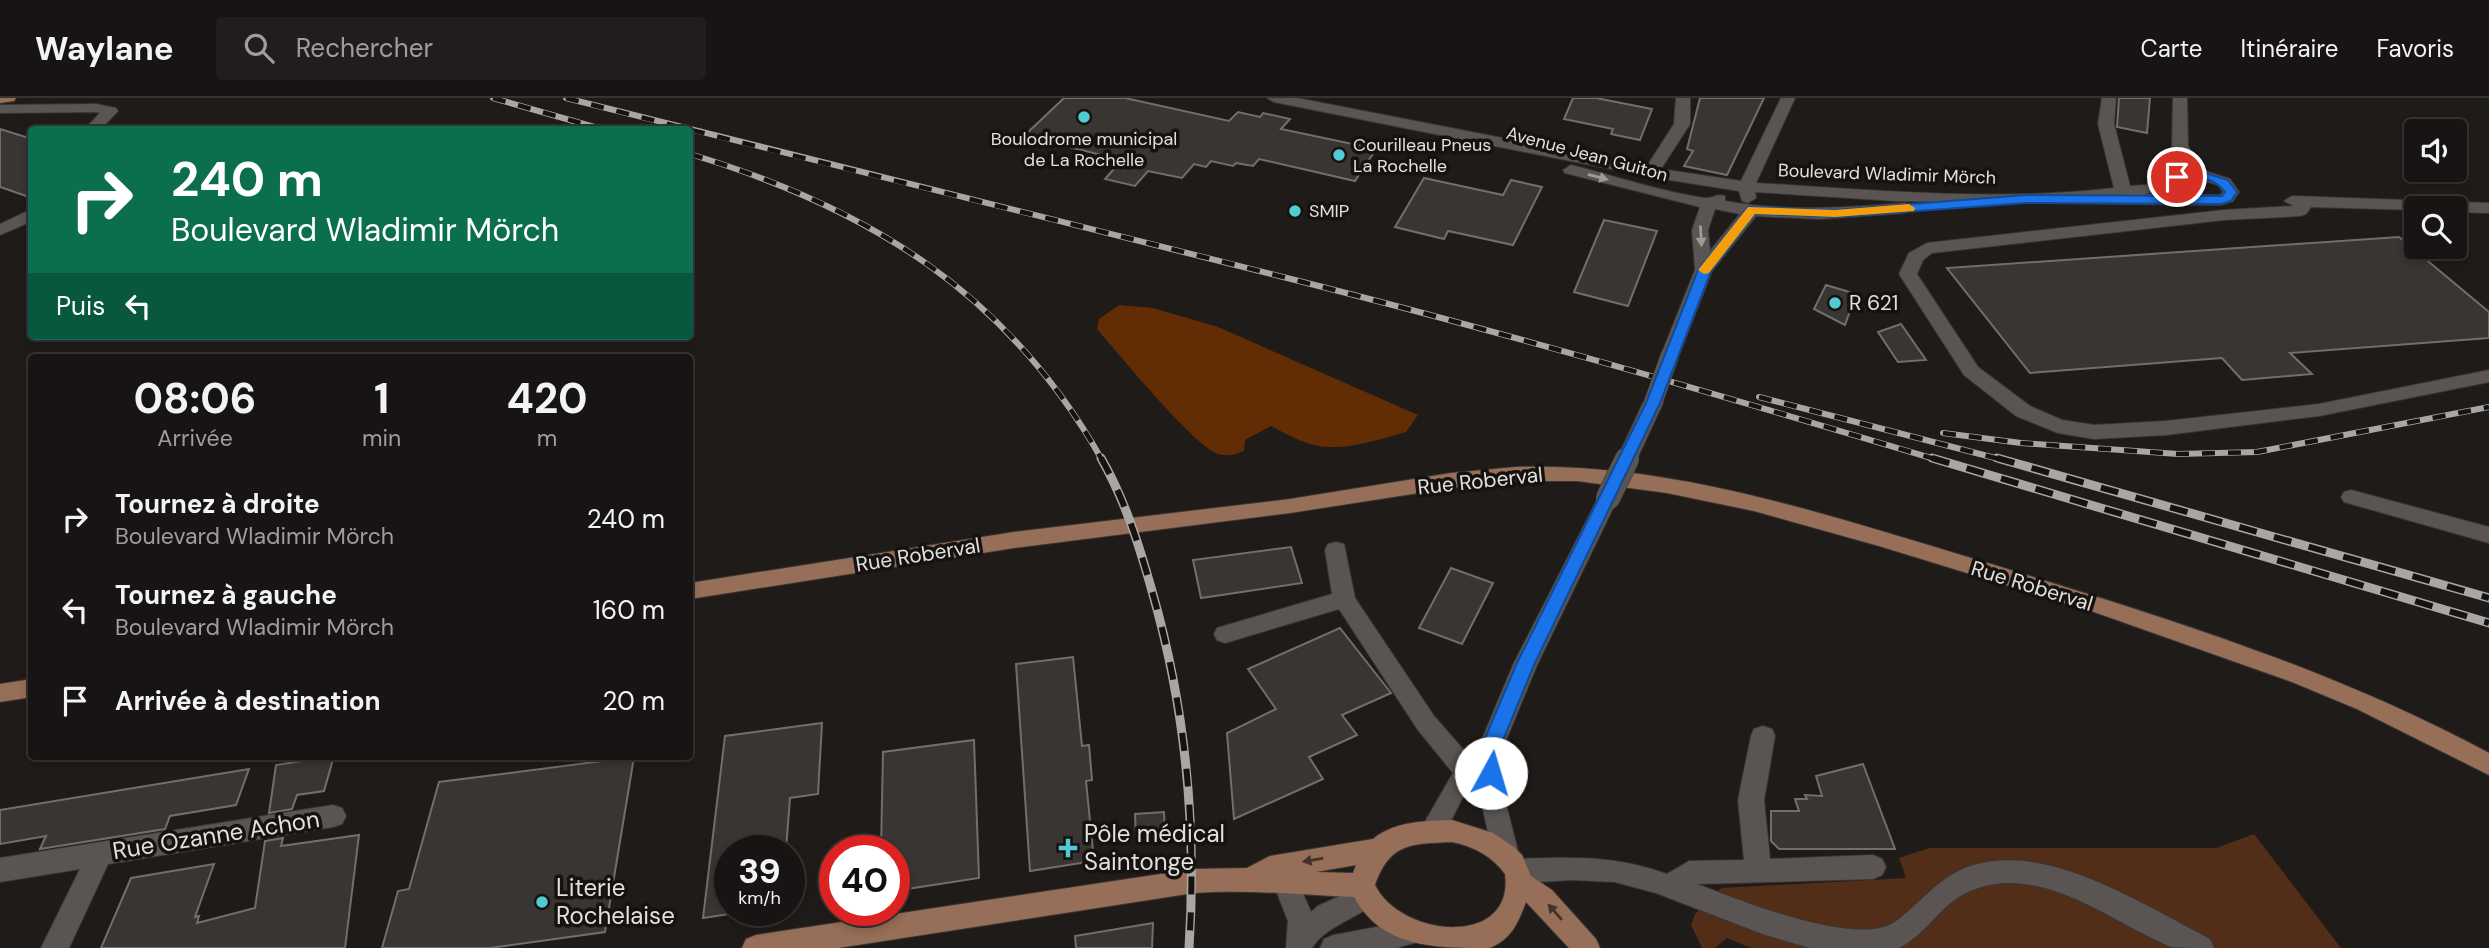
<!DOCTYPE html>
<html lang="fr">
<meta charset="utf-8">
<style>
:root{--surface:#171413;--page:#201d1c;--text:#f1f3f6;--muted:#9e9ea0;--line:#363333}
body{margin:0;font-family:"DM Sans",sans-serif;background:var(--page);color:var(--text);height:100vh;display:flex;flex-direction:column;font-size:26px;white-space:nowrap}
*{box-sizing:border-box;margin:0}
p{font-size:23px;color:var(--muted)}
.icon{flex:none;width:38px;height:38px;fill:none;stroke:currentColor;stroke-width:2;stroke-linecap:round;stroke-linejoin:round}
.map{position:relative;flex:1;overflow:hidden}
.sheet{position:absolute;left:28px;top:256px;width:665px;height:406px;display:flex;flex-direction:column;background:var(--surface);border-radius:7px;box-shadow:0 4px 10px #0003,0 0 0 2px var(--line)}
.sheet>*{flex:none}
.banner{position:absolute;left:28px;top:28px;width:665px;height:214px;border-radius:7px;box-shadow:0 4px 10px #0003,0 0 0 2px var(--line);background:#0b6e4f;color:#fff;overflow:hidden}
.fabs{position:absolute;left:2404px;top:21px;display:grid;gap:14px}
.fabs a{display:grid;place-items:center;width:63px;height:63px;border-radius:7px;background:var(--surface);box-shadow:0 4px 10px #0003,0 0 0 2px var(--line);font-size:35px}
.speed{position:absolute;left:714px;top:737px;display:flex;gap:14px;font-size:35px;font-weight:700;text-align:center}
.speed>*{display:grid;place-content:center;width:91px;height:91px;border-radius:50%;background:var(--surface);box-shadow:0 4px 10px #0003,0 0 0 2px var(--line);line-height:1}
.speed small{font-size:18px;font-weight:400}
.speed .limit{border:10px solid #d22;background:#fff;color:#111}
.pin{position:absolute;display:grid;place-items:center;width:60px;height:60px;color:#fff;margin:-30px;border:4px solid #fff;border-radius:50%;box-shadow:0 2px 7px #0007}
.me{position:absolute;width:77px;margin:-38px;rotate:6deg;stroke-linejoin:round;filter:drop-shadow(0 0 5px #0008)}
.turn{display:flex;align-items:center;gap:24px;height:147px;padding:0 28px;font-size:32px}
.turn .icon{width:91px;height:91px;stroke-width:2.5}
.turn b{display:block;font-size:49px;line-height:60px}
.then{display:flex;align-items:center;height:66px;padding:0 28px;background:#0003;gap:14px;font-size:26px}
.eta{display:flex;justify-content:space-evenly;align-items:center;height:119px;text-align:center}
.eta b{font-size:42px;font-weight:700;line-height:49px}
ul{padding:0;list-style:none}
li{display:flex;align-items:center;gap:21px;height:91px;padding:0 28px}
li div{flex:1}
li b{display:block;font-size:26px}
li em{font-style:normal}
header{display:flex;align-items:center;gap:42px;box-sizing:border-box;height:98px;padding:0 35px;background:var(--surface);border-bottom:2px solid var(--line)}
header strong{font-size:33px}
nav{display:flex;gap:38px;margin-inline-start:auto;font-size:24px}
.search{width:490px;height:63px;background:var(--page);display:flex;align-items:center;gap:18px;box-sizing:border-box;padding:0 24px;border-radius:7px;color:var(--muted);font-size:26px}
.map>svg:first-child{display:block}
.green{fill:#522e18}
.water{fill:#622d05}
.building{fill:#393533;stroke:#736e6c;stroke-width:2}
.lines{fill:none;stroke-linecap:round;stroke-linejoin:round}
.minor-casing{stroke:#393635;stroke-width:2}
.major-casing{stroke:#393635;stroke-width:2}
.minor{fill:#5a5553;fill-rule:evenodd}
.major{fill:#976e57;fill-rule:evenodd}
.rail-far1-casing{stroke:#a9a7a5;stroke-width:6}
.rail-casing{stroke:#a9a7a5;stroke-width:9}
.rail-far1{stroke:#151210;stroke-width:4.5;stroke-dasharray:13;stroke-linecap:butt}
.rail{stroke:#151210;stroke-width:6;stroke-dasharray:18;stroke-linecap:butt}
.minor-bridge-far1-casing{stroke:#393635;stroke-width:19;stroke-linecap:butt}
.minor-bridge-casing{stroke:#393635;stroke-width:25;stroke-linecap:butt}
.minor-bridge-far1{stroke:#5a5553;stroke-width:18}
.minor-bridge{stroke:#5a5553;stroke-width:24}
.oneway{fill:#9e9a98}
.oneway2{fill:#423229}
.route{fill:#1a73e8;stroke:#114b97;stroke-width:2}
.slow{fill:#f59e0b}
.poi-dot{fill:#51ccd3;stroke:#151210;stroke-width:2.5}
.labels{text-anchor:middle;stroke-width:7;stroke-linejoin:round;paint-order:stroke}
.far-poi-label{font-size:18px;fill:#e2e0de;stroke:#151210;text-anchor:start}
.far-street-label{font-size:18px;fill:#e2e0de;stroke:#151210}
.poi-label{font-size:21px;fill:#e2e0de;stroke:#151210;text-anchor:start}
.street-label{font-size:21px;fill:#e2e0de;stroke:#151210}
.near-poi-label{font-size:24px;fill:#e2e0de;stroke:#151210;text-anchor:start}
.near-street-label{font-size:24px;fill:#e2e0de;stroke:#151210}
</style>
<header>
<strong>Waylane</strong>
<div class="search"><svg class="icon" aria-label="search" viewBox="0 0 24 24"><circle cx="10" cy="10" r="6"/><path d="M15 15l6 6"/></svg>Rechercher</div>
<nav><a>Carte</a><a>Itinéraire</a><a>Favoris</a></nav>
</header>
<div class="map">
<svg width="2489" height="850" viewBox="0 0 2489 850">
<rect width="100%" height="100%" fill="#1f1b19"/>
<polygon class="green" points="2254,736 2341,850 1751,850 1727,840 1715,850 1702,850 1691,827 1695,816 1721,790 1906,780 1899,760 1929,750 2216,750"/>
<path class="water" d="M1119 207 1153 210 1218 229 1418 317 1406 334C1381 341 1354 350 1329 349 1309 349 1288 337 1271 328L1245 342 1244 353C1236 356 1227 359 1218 356 1192 346 1119 256 1097 231L1099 221Z"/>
<g class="building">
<polygon points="1064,0 1125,0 1229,23 1238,14 1260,19 1263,15 1290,21 1281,31 1376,51 1355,83 1259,61 1253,68 1236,65 1233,68 1211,63 1206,69 1194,66 1182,80 1148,73 1135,88 1105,81 1122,62 1024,38"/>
<polygon points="1573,0 1596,0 1652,11 1640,42 1611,36 1613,31 1564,21"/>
<polygon points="1700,0 1764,0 1727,77 1684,68 1693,53 1687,51"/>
<polygon points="2119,0 2150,0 2147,35 2117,29"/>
<polygon points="0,31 32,41 32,100 0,89"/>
<polygon points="1424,80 1503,97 1511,82 1542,89 1513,147 1448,133 1444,141 1395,129"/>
<polygon points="1604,122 1657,133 1628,208 1574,194"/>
<polygon points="2399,139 2489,214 2489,240 2290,255 2312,276 2242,282 2222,260 2030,275 1947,170"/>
<polygon points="1826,187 1856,196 1845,227 1814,211"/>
<polygon points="1901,226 1926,262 1898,264 1878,234"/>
<polygon points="1291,449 1302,485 1201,500 1193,462"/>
<polygon points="1451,470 1493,485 1462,546 1419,530"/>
<polygon points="1340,530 1391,595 1342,617 1357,637 1309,659 1323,681 1234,721 1227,635 1276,611 1248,571"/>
<polygon points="1073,559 1082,648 1089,647 1092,682 1086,683 1094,763 1030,773 1016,566"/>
<polygon points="822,625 818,696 790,700 786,752 730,752 730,816 703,820 725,638"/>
<polygon points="974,642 979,780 894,793 894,752 881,752 883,654"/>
<polygon points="334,658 324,693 297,697 292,711 269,715 276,667"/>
<polygon points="634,659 605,834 490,850 382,850 398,793 409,791 439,684"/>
<polygon points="1863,666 1895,751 1779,751 1771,743 1771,713 1799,713 1795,701 1807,701 1805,697 1822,698 1816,678"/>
<polygon points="249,671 236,707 170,718 165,731 40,751 46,738 0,746 0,712"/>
<polygon points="1164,714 1165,737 1136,740 1135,716"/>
<polygon points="359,737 345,850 101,850 131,780 214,766 195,819 199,818 197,825 255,810 265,743 283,740 281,748"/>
<polygon points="1153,825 1152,850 1076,850 1075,838"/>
</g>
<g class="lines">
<defs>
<g id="minor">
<path d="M1267 0H1297L1647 68 1674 26 1676 0H1690V26L1661 71 1741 83 1781 0H1795L1756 85C1873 92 1997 104 2114 90L2098 26 2102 0H2116L2114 26 2130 88 2146 87 2185 71 2172 48 2173 0H2187L2188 48 2202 72 2230 81 2239 94 2233 103 2221 107 1896 103 1755 94 1756 100 1748 105 1742 103 1739 93 1651 79 1274 4ZM2193 79 2218 87 2223 94 2220 97 2146 96Z"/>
<polygon points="96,6 116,10 118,13 100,32 84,32 100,15 96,14 0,15 0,7"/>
<path d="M1571 67C1615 78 1659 93 1704 100 1712 101 1716 95 1725 98V103C1786 114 1844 110 1905 105L1913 110 1905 115 1820 121 1756 118 1712 173 1679 257 1670 263 1661 257 1695 172 1692 132 1700 109 1565 75 1563 72ZM1715 111 1740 116 1710 153 1708 132Z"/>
<polygon points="2292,98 2489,105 2489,115 2455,114 2455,110 2417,112 2311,109 2306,116 2300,118 2224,122 1932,155 1923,162 1917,176 1978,269 2030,308 2062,322 2094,327 2166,323 2319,306 2489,272 2489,284 2319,318 2166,337 2094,341 2058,335 2016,318 1964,277 1899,176 1909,155 1927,145 2224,112 2294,108 2284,103"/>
<polygon points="32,111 32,123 0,137 0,126"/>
<polygon points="1653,299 1660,301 1663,305 1637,361 1634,366 1620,366 1617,361 1643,305 1646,301"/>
<polygon points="2351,392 2489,429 2489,445 2344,404 2341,399 2344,394"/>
<path d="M1608 393 1615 395 1618 400 1537 567 1502 652 1504 698 1519 757 1517 761C1572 759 1614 757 1667 776L1689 763 1744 762 1738 702 1751 638 1754 631 1763 628 1772 631 1775 638 1764 702 1770 761 1873 757 1882 761 1886 769 1882 777 1873 781 1697 786C1739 802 1857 850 1895 824 1929 799 1941 772 1987 764 2058 751 2149 810 2210 841L2214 850C2201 850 2182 850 2171 849 2111 824 2039 763 1970 793 1941 805 1927 836 1899 850H1810L1765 837 1656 795 1615 784 1573 782 1517 785 1508 781 1504 773 1506 768 1497 765 1493 757 1480 698 1479 680 1465 695 1441 742 1432 745 1423 742 1419 734 1453 675 1418 632 1339 511 1225 545 1217 542 1214 536 1217 530 1332 496 1325 452 1328 446 1336 444 1344 446 1355 500 1434 618 1469 658 1480 646 1513 567 1598 400 1601 395Z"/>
<polygon points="333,707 342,710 346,718 342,726 333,729 108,766 69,850 41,850 80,771 0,784 0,760"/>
<path d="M1286 773 1295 777 1311 814 1318 808 1366 786 1375 790 1379 798C1371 817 1328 824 1312 850H1286L1288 823 1273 785 1277 777Z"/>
<polygon points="1408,823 1418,826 1421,835 1418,844 1396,850 1320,850 1324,841 1334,837"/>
</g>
<g id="major">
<polygon points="0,0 16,0 14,3 0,5"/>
<path d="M1516 369C1671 364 1824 416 1971 460 2148 514 2325 567 2489 655V677L2357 611 2292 584 2094 514 1879 448 1754 413 1667 395 1577 383H1516L1451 390 1290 415 1014 450 690 501V485L1014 434 1290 401 1451 375Z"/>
<polygon points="32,581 32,599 0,604 0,586"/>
<path d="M1452 722 1493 735 1514 749 1522 757 1531 778 1552 792 1596 841 1600 850H1569L1526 804C1518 825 1511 842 1489 850 1434 850 1382 850 1354 799 1301 797 1247 791 1194 795L838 850H742L746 841 756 837 1194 771 1247 770 1270 758 1373 741C1395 723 1425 723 1452 722ZM1452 744C1473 748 1492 758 1505 776 1515 850 1401 840 1375 787 1390 744 1412 746 1452 744ZM1356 767 1353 775 1316 774Z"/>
</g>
</defs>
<use href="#minor" class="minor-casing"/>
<use href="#major" class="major-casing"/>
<use href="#minor" class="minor"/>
<use href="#major" class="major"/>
<defs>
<g id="rail-far1">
<polyline points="493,0 605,32"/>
<path d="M566 0C810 63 1055 121 1299 183 1514 237 1726 299 1938 362"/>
<path d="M690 56C869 110 1008 195 1102 362"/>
<polyline points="1759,299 2003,362"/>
<polyline points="1943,335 2021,345 2178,356 2257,354 2489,309"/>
</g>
<g id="rail">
<path d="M1101 360C1125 402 1139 447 1152 493 1186 611 1197 728 1189 850"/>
<polyline points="1932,360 2489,525"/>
<polyline points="1997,360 2489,500"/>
</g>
</defs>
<use href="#rail-far1" class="rail-far1-casing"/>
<use href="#rail" class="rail-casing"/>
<use href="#rail-far1" class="rail-far1"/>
<use href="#rail" class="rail"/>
<defs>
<polyline id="minor-bridge-far1" points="1653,305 1670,257"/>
<polyline id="minor-bridge" points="1608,400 1627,361"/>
</defs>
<use href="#minor-bridge-far1" class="minor-bridge-far1-casing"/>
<use href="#minor-bridge" class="minor-bridge-casing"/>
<use href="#minor-bridge-far1" class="minor-bridge-far1"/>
<use href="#minor-bridge" class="minor-bridge"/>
</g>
<defs><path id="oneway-solid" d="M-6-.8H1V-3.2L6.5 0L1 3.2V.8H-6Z" transform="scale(1.75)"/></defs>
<g class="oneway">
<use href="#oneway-solid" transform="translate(1598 79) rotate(15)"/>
<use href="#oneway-solid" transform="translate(1701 138) rotate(87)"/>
</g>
<g class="oneway2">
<use href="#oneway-solid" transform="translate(1313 762) rotate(170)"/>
<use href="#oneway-solid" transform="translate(1555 814) rotate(-131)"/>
</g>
<path class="route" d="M2192 71 2228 82 2237 94 2231 103 2221 106 2026 105 1835 119 1755 116 1711 173 1660 305 1534 567 1499 652 1500 675 1498 681 1491 683 1484 681 1480 652 1516 567 1646 305 1698 172 1748 109 1835 112 2026 97 2222 98 2225 94C2213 78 2195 78 2177 82L2171 79Z"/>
<polygon class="slow" points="1909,106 1915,110 1914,113 1835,119 1755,116 1709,175 1704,176 1698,172 1748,109 1835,112"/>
<g class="poi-dot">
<circle cx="1084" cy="19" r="7"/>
<circle cx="1339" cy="57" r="7"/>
<circle cx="1295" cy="113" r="7"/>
<circle cx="1835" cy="205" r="7"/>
<path d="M1064.5 739.5h7v7h7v7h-7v7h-7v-7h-7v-7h7z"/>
<circle cx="542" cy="804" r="7"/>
</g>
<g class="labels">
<g class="far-poi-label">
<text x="1084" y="47" text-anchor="middle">Boulodrome municipal<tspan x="1084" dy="21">de La Rochelle</tspan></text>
<text x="1353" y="53">Courilleau Pneus<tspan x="1353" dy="21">La Rochelle</tspan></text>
<text x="1309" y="119">SMIP</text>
</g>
<g class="far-street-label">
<text transform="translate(1587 56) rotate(15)" y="6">Avenue Jean Guiton</text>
<text transform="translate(1887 76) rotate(2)" y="6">Boulevard Wladimir Mörch</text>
</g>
<g class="poi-label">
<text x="1849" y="212">R 621</text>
</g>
<g class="street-label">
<text transform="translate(1480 383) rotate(-6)" y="7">Rue Roberval</text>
<text transform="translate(918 457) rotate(-9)" y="7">Rue Roberval</text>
<text transform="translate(2032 488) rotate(17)" y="7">Rue Roberval</text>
</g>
<g class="near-poi-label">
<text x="1084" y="744">Pôle médical<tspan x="1084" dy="28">Saintonge</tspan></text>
<text x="556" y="798">Literie<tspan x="556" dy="28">Rochelaise</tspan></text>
</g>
<g class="near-street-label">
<text transform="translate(216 737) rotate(-9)" y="8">Rue Ozanne Achon</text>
</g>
</g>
</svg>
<div class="fabs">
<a><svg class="icon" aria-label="sound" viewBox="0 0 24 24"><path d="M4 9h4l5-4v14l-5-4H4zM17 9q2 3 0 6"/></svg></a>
<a><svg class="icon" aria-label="search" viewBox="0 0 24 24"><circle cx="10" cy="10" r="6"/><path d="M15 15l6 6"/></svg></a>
</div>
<div class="speed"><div>39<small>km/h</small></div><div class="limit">40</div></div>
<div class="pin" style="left:2177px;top:79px;background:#d93025"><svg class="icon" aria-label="arrive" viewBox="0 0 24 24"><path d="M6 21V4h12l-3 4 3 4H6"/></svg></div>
<svg class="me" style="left:1491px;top:675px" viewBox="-20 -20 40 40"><circle r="19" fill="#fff"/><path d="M0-13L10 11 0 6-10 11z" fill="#1a73e8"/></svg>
<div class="banner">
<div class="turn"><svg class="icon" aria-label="right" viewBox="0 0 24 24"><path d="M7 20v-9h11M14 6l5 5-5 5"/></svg><div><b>240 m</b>Boulevard Wladimir Mörch</div></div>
<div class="then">Puis<svg class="icon" aria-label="left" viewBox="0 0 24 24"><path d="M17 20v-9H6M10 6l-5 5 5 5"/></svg></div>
</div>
<section class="sheet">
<div class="eta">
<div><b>08:06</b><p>Arrivée</p></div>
<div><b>1</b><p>min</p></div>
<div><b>420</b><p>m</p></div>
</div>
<ul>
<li><svg class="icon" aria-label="right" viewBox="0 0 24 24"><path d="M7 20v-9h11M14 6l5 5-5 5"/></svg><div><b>Tournez à droite</b><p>Boulevard Wladimir Mörch</p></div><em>240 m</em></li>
<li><svg class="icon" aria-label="left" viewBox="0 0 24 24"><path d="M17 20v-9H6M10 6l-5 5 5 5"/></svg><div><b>Tournez à gauche</b><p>Boulevard Wladimir Mörch</p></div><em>160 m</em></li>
<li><svg class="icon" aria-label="arrive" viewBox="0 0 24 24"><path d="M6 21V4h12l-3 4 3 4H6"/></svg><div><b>Arrivée à destination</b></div><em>20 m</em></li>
</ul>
</section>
</div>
